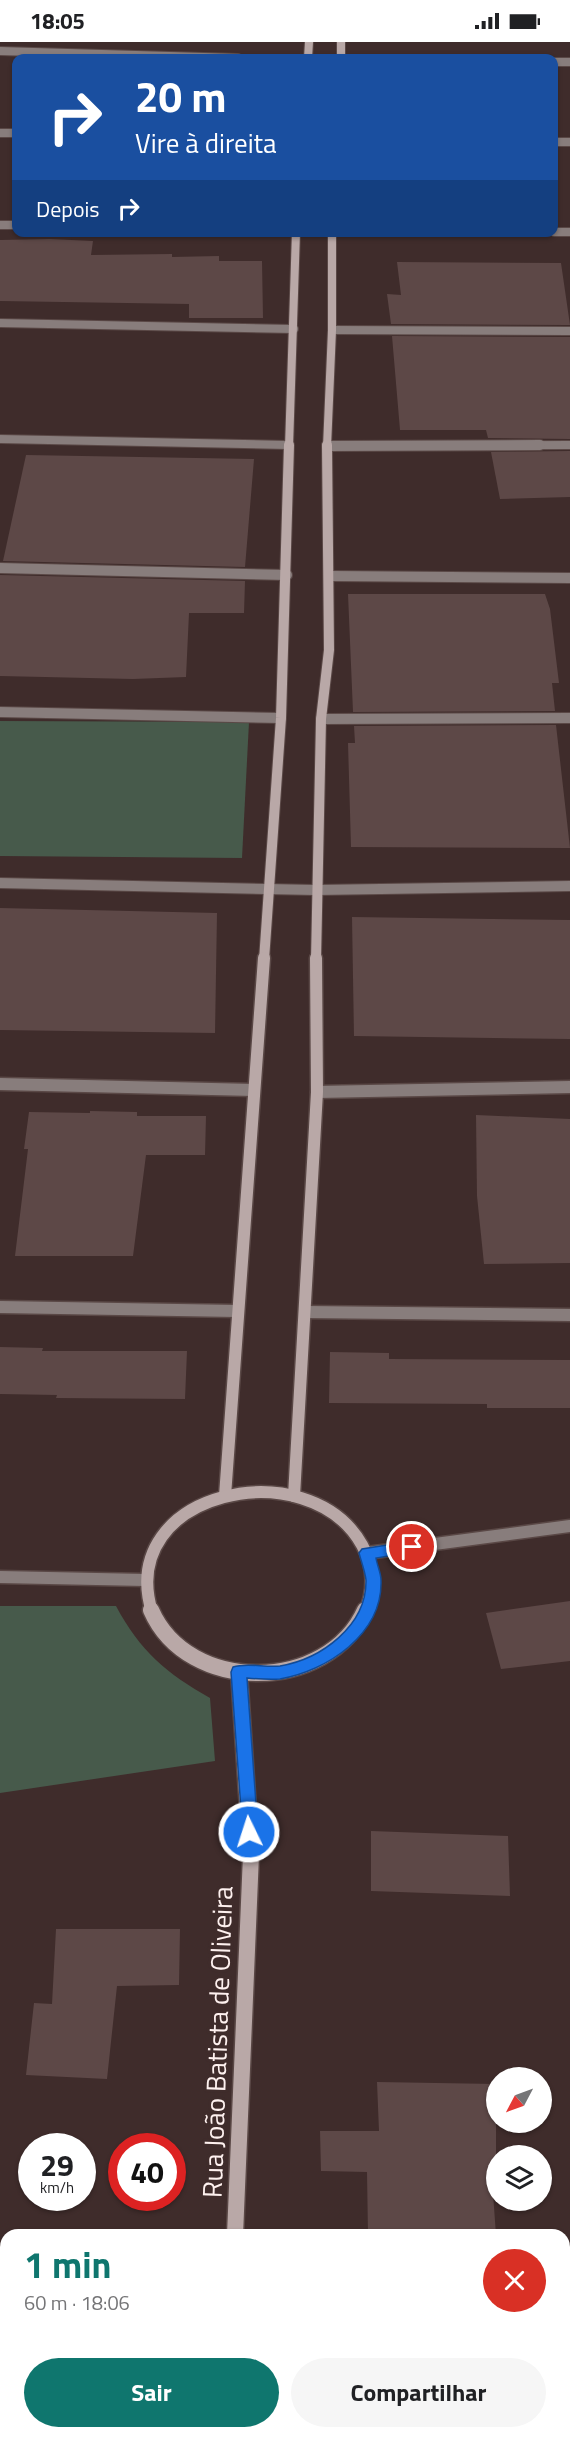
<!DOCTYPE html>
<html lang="pt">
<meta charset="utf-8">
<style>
:root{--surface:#fff;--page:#f6f6f6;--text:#202124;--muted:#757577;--accent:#0f766e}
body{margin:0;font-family:"Titillium Web",sans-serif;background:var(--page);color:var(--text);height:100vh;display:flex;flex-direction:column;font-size:22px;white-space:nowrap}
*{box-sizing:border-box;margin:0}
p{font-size:20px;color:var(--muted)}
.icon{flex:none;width:33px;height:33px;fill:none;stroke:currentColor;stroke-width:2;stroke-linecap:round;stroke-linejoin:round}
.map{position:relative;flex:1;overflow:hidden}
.side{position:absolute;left:0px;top:2187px;width:570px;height:210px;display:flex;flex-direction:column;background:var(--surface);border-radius:18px 18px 0 0;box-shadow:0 2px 4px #0004}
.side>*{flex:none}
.hud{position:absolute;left:12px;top:12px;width:546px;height:183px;border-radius:12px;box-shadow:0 2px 4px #0004;background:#1a4fa0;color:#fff;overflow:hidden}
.needle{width:39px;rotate:229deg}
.tools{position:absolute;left:486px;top:2025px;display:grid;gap:12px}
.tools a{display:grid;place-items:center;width:66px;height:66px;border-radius:50%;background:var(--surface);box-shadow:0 2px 4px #0004;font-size:30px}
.speed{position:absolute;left:18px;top:2091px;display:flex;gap:12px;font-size:30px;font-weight:700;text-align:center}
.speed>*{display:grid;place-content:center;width:78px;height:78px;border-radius:50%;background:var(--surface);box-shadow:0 2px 4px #0004;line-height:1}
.speed small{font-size:15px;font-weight:400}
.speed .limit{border:9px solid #d22;background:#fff;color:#111}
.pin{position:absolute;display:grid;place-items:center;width:51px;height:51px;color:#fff;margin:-26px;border:3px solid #fff;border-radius:50%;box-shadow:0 2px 6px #0007}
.me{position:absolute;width:66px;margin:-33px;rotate:356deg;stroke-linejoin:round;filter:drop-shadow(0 0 4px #0008)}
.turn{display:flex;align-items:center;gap:21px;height:126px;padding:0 24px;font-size:27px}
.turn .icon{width:78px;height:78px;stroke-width:2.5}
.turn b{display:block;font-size:42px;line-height:51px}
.then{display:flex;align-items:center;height:57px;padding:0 24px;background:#0003;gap:12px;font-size:22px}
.round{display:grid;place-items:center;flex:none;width:63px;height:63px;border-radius:32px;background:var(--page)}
.headline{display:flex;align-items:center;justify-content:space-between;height:102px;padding:0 24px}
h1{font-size:36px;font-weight:700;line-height:45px;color:var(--accent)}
.action{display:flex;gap:12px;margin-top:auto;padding:12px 24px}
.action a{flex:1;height:69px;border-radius:36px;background:var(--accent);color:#fff;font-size:24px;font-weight:700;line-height:69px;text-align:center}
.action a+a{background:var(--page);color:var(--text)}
.status{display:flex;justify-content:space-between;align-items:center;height:42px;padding:0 30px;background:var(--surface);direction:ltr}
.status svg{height:16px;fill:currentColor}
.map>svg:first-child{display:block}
.green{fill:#475a4b}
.building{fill:#5d4847}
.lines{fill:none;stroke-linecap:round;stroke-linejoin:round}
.street-far2-casing{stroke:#5a4846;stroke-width:10}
.street-far1-casing{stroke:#5a4846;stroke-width:12}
.street-casing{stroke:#5a4846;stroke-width:15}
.secondary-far3-casing{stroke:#5a4846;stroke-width:10}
.secondary-far2-casing{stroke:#5a4846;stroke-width:12}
.secondary-far1-casing{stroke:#5a4846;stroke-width:15}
.secondary-casing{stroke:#5a4846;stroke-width:19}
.street-far2{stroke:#887d7c;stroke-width:8}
.street-far1{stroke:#887d7c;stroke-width:10}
.street{stroke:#887d7c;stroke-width:12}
.secondary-far3{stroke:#b9a8a7;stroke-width:8}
.secondary-far2{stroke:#b9a8a7;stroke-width:10}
.secondary-far1{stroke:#b9a8a7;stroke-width:12}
.secondary{stroke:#b9a8a7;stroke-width:16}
.route{fill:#1a73e8;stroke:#114b97;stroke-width:1.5}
.labels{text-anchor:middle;stroke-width:6;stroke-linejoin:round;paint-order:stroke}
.near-street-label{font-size:27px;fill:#fef1ef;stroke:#3f2c2b}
</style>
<div class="status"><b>18:05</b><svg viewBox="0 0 49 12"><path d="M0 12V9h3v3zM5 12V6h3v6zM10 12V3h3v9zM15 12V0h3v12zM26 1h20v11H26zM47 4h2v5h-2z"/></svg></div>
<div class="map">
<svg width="570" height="2397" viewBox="0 0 570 2397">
<rect width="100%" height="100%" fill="#3f2c2b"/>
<g class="green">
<polygon points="0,679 249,680 242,816 0,814"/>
<path d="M0 1564H116C140 1609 166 1631 210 1656L215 1719 0 1751Z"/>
</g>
<g class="building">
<polygon points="50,197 93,199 91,213 172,212 172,215 219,214 219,219 262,219 263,276 189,276 189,262 0,259 0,198"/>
<polygon points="397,220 561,221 570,283 391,282 387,252 401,253"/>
<polygon points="392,294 570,295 570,397 488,396 486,388 400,388"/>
<polygon points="570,409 570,455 500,457 491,410"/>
<polygon points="26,413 254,417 245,525 3,519"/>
<polygon points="0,533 245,539 244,571 189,571 186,635 133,637 0,634"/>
<polygon points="348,552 545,552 550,567 559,641 552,641 555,669 353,670"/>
<polygon points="556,683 570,806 351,805 348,701 355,701 354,684"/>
<polygon points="0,866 217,871 215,991 0,988"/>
<polygon points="352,875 570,878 570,997 354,994"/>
<polygon points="90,1069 137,1070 137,1074 206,1074 205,1113 146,1113 133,1214 15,1214 28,1107 24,1107 29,1070 90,1071"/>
<polygon points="476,1073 570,1077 570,1221 484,1222 477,1154"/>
<polygon points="0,1305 43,1306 42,1309 187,1309 185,1357 56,1356 57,1353 0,1352"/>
<polygon points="330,1310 389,1311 389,1317 570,1318 570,1366 487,1366 487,1362 329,1361"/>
<polygon points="570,1559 570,1619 501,1627 486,1571"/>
<polygon points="371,1789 508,1794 510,1854 371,1849"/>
<polygon points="56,1887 180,1887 179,1943 117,1944 107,2037 26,2033 34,1961 52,1962"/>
<polygon points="377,2040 496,2042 496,2123 491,2123 496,2193 368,2193 367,2130 321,2129 320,2089 379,2089"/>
</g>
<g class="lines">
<defs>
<g id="street-far2">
<polyline points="0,9 238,16"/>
<polyline points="554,20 570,20"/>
<polyline points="0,91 16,91"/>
<polyline points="554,100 570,100"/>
<polyline points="0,183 16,183"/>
<polyline points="554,190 570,190"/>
<polyline points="0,281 294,287"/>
<polyline points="332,288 570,289"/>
<polyline points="0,397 288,403"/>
<polyline points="327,404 570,403"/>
</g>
<g id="street-far1">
<polyline points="327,404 540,403"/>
<polyline points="0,526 287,533"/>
<polyline points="330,534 570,536"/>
<polyline points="0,670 281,676"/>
<polyline points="321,677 570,676"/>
<polyline points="0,841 316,848 570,844"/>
</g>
<g id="street">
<polyline points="0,1042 254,1048"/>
<polyline points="317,1050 570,1045"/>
<polyline points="0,1265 237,1269"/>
<polyline points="306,1270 570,1273"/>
<polyline points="367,1511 570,1484"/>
<polyline points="0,1535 145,1538"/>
</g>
<g id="secondary-far3">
<polyline points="341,0 341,16"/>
<polyline points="308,16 309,0"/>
<polyline points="289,405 296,190"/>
<polyline points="327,405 332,288 332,190"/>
</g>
<g id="secondary-far2">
<polyline points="264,918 281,676 289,403"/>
<polyline points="316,918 321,677 329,608 327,403"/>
</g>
<g id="secondary-far1">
<polyline points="225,1454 264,916"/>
<polyline points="294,1454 317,1050 316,916"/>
<path d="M152 1570C115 1448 309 1408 362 1503 374 1524 374 1549 365 1570"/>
</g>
<g id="secondary">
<path d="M151 1568C188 1653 328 1651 365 1568"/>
<polyline points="235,2193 251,1813 239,1630"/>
<polyline points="227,2391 227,2397"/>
</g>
</defs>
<use href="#street-far2" class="street-far2-casing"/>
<use href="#street-far1" class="street-far1-casing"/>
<use href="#street" class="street-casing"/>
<use href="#secondary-far3" class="secondary-far3-casing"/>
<use href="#secondary-far2" class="secondary-far2-casing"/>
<use href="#secondary-far1" class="secondary-far1-casing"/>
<use href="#secondary" class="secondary-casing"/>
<use href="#street-far2" class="street-far2"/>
<use href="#street-far1" class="street-far1"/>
<use href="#street" class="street"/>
<use href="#secondary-far3" class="secondary-far3"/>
<use href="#secondary-far2" class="secondary-far2"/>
<use href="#secondary-far1" class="secondary-far1"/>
<use href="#secondary" class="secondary"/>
</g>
<path class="route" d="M412 1499 420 1505 418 1509 376 1516C377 1523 381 1531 381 1538 383 1592 327 1629 280 1637 270 1638 258 1637 247 1636L258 1790 255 1795 249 1797 243 1795 231 1630 233 1625C248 1620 265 1626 280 1624 321 1617 367 1584 366 1538 365 1529 361 1519 359 1511L362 1507Z"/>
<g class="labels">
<g class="near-street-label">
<text transform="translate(218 2000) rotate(-88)" y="9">Rua João Batista de Oliveira</text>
</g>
</g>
</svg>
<div class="tools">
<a><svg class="needle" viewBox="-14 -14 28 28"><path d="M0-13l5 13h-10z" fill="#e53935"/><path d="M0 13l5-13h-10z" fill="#757577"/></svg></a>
<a><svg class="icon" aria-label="layers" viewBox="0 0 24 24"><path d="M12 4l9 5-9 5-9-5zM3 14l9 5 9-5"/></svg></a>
</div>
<div class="speed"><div>29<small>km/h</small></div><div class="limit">40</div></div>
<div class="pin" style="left:412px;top:1505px;background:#d93025"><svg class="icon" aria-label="arrive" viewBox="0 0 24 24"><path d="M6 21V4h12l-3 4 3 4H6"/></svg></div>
<svg class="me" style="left:249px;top:1790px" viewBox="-20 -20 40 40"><circle r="17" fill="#1a73e8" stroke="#fff" stroke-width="3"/><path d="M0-11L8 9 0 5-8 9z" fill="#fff"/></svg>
<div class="hud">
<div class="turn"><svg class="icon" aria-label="right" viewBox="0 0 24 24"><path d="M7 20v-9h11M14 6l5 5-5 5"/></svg><div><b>20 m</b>Vire à direita</div></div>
<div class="then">Depois<svg class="icon" aria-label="right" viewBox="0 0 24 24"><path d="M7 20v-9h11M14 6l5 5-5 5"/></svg></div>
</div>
<section class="side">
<div class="headline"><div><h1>1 min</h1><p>60 m · 18:06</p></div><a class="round" style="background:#d93025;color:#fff"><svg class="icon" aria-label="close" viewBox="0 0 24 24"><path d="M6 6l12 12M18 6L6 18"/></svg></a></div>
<div class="action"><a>Sair</a><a>Compartilhar</a></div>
</section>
</div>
